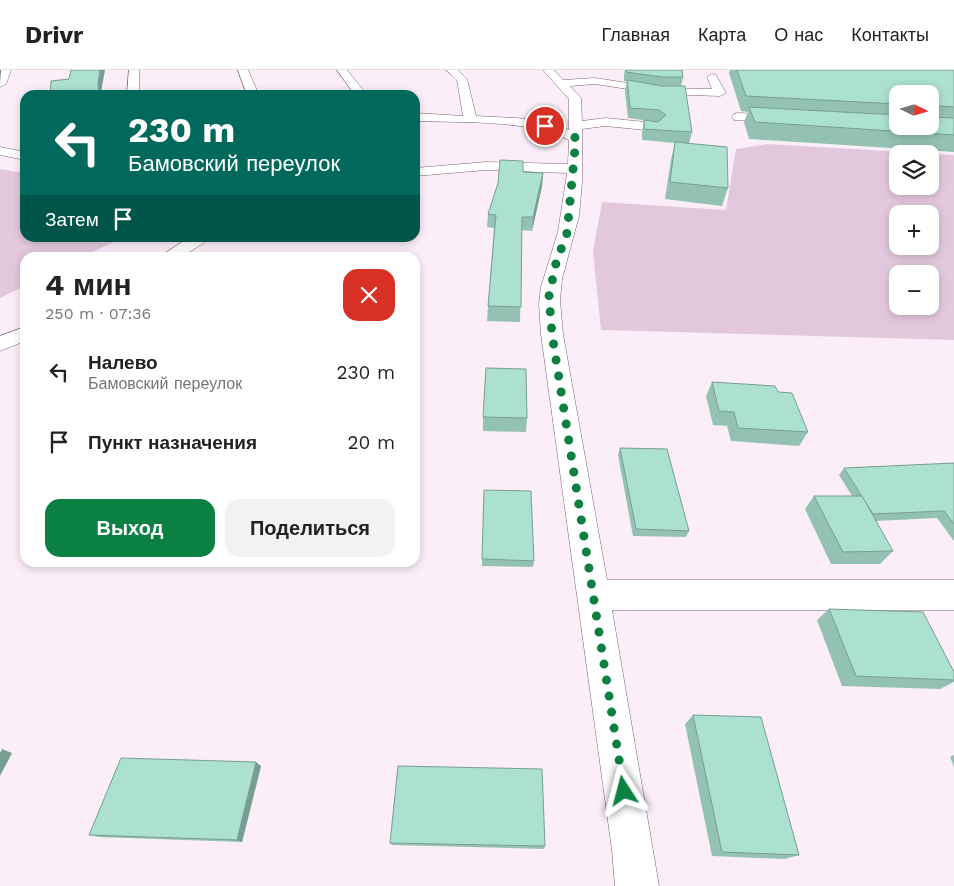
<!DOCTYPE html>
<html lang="ru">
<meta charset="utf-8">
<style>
:root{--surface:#fff;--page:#f2f2f2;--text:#222;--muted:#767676;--line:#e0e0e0;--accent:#0b8043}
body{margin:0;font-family:"Work Sans",sans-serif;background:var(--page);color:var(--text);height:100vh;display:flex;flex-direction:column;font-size:19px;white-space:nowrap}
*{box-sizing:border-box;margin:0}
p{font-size:16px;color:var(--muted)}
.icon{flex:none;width:28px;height:28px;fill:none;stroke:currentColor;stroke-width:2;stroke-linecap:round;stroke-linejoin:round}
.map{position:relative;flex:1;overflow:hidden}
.details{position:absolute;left:20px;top:182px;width:400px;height:315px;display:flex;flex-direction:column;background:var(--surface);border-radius:15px;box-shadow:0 2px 8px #0003}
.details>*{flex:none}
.hud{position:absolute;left:20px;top:20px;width:400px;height:152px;border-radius:15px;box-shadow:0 2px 8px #0003;background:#00695c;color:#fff;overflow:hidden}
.needle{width:32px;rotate:95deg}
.buttons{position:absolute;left:889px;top:15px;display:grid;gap:10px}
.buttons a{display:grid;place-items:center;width:50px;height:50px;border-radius:10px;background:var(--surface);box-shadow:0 2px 8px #0003;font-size:25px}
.pin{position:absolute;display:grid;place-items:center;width:42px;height:42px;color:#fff;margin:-21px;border:2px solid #fff;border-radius:50%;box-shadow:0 1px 5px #0007}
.me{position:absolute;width:55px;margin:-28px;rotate:351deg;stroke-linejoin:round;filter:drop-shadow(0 0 4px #0008)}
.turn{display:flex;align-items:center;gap:18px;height:105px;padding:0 25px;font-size:22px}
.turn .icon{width:65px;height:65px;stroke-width:2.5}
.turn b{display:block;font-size:35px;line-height:42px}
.then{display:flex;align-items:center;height:48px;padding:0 25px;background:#0003;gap:10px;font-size:19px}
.round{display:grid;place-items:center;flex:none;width:52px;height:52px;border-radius:15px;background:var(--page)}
.overview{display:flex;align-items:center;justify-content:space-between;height:85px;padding:0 25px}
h1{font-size:30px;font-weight:700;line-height:38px}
.button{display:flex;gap:10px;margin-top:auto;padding:10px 25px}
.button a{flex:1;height:58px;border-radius:15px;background:var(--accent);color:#fff;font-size:20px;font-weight:700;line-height:58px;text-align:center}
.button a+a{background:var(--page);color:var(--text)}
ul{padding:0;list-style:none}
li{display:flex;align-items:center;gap:15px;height:70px;padding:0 25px}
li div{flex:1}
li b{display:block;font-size:19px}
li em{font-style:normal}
header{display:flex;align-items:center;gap:30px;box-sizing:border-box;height:70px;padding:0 25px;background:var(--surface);border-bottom:1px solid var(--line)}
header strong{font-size:24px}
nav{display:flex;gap:28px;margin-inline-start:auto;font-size:18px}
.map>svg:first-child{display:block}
.green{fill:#e2c8dc;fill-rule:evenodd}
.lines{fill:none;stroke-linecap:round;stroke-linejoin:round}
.minor-casing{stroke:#7c5f76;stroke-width:1}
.minor{fill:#fff;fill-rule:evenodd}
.wall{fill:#94c2b2;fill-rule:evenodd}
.shaded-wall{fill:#789e91}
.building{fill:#ace1cf;stroke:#789e91}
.route{stroke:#0b8043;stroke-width:9;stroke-dasharray:0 16.2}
</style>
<header>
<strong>Drivr</strong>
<nav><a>Главная</a><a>Карта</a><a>О нас</a><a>Контакты</a></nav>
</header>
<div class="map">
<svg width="954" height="816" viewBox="0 0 954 816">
<rect width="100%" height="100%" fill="#fbeef8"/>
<g class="green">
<path d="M768 74 954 85V270L601 260 593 181 602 132 726 140 736 79ZM898 84H930V116H898ZM898 144H930V176H898ZM898 204H930V236H898Z"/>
<polygon points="0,99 25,103 25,168 122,168 82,187 25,188 25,216 0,228"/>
</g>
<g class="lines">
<defs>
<g id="minor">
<polygon points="1,0 11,0 6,14 0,17"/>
<polygon points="129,0 139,0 139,25 127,25"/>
<polygon points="238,0 248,0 259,25 247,25"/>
<polygon points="337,0 347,0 367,25 355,25"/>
<path d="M446 0H458L467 9 476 46 533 49 569 60V29L543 0H554L563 10 595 8 660 18 712 19 707 7 712 4 716 5 726 23 720 26 660 24 595 14 570 16 581 28 582 51 605 48 656 53 662 57 656 61 605 56 582 59V112L579 146 562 209 560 230 563 264 607 510H954V540H612L659 816H615L612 780 541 264 539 234 541 217 558 162 567 103 486 100 415 106V98L486 92 568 94 569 70C526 49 463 53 415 51V43L463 46 457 10Z"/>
<polygon points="738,43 784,45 790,49 784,53 734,50 732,47 734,44"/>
<polygon points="0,77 25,82 25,90 0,85"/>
<polygon points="188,168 208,168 205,172 180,188 158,188"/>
<polygon points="25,257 25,271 0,281 0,266"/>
</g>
</defs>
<use href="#minor" class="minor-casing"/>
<use href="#minor" class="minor"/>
</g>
<g class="wall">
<polygon points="625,0 682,0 683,7 681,16 692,62 689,74 728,118 722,136 665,129 671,89 675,73 642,70 642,62 644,50 657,52 628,48 625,21 627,11 624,11 624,5"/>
<path d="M730 0H954V82L749 69 744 52 748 42 741 41 729 3ZM898 24H930V56H898Z"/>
<polygon points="523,102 543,103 542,116 532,161 522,160 520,252 487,251 488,236 494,158 487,157 488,144"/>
<polygon points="712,312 778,322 808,362 799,376 731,371 727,356 713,355 706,326"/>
<polygon points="483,347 527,348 526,362 483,361"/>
<polygon points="620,378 689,461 686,467 633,466 618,385"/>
<polygon points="954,393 954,471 937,448 876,451 893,481 880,494 831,494 805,439 814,426 852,426 839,405 844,398"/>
<polygon points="484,420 534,491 533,497 482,496"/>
<polygon points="829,539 954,602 954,612 940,619 842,616 817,550"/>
<polygon points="693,645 799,785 785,789 712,786 685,654"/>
<polygon points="954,685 954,697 950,687"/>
<polygon points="261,696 242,772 98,767 89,765"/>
<polygon points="390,773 545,776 544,779 392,775"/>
</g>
<g class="shaded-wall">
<polygon points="100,0 105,0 101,22 101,25 99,25 98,14"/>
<polygon points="543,103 542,116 532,161 533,147"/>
<polygon points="2,679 12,683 0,706 0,683"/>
<polygon points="256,692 261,696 242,772 237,770"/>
</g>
<g class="building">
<polygon points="71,0 100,0 98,14 99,25 50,25 51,11 69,9"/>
<polygon points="626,0 682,0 683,7 662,7 626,2"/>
<polygon points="737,0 954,0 954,37 939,36 937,38 930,38 930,24 898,24 898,34 746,26"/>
<polygon points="627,10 662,16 685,16 692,62 644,59 644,50 658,52 666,45 659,40 630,38"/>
<polygon points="749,37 898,45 898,56 930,56 930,47 954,48 954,65 755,52"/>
<polygon points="675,72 727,77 728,118 670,112"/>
<polygon points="500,90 523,91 523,102 543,103 533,147 522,147 521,237 488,236 496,145 488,144 498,113"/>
<polygon points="486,298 526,299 527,348 483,347"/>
<polygon points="712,312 775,316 778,322 792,323 808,362 738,358 734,342 719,341"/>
<polygon points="620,378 667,379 689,461 636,459"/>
<polygon points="954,393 954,454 944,441 873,444 844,398"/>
<polygon points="484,420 531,421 534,491 482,489"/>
<polygon points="814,426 862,426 893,481 843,482"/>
<polygon points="829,539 923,542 954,602 954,610 856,606"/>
<polygon points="693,645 761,647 799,785 722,782"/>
<polygon points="121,688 256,692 237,770 89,765"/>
<polygon points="398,696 542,699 545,776 390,773"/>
</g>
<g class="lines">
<polyline class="route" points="545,56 557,58 576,68 567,163 556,193 549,226 552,264 624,721"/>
</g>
</svg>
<div class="buttons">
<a><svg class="needle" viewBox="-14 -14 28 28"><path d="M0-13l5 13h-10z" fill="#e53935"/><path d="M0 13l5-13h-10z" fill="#767676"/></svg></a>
<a><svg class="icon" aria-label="layers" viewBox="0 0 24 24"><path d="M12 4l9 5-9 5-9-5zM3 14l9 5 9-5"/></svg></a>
<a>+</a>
<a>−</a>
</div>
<div class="pin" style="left:545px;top:56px;background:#d93025"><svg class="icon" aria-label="arrive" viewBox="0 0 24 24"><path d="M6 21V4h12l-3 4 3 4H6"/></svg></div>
<svg class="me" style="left:624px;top:721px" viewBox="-20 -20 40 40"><path d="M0-17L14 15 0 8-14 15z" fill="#0b8043" stroke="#fff" stroke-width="4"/></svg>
<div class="hud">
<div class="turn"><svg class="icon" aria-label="left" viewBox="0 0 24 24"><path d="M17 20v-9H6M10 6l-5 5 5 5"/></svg><div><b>230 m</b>Бамовский переулок</div></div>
<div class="then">Затем<svg class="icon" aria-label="arrive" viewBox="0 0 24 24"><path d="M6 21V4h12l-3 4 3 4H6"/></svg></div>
</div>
<section class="details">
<div class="overview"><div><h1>4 мин</h1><p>250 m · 07:36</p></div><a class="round" style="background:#d93025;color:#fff"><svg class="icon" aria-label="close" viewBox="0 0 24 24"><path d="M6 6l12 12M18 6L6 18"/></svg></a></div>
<ul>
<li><svg class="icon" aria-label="left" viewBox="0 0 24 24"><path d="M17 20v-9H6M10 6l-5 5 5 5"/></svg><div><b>Налево</b><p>Бамовский переулок</p></div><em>230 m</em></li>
<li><svg class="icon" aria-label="arrive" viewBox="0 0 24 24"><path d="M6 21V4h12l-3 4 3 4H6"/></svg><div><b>Пункт назначения</b></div><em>20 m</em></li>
</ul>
<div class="button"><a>Выход</a><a>Поделиться</a></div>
</section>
</div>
